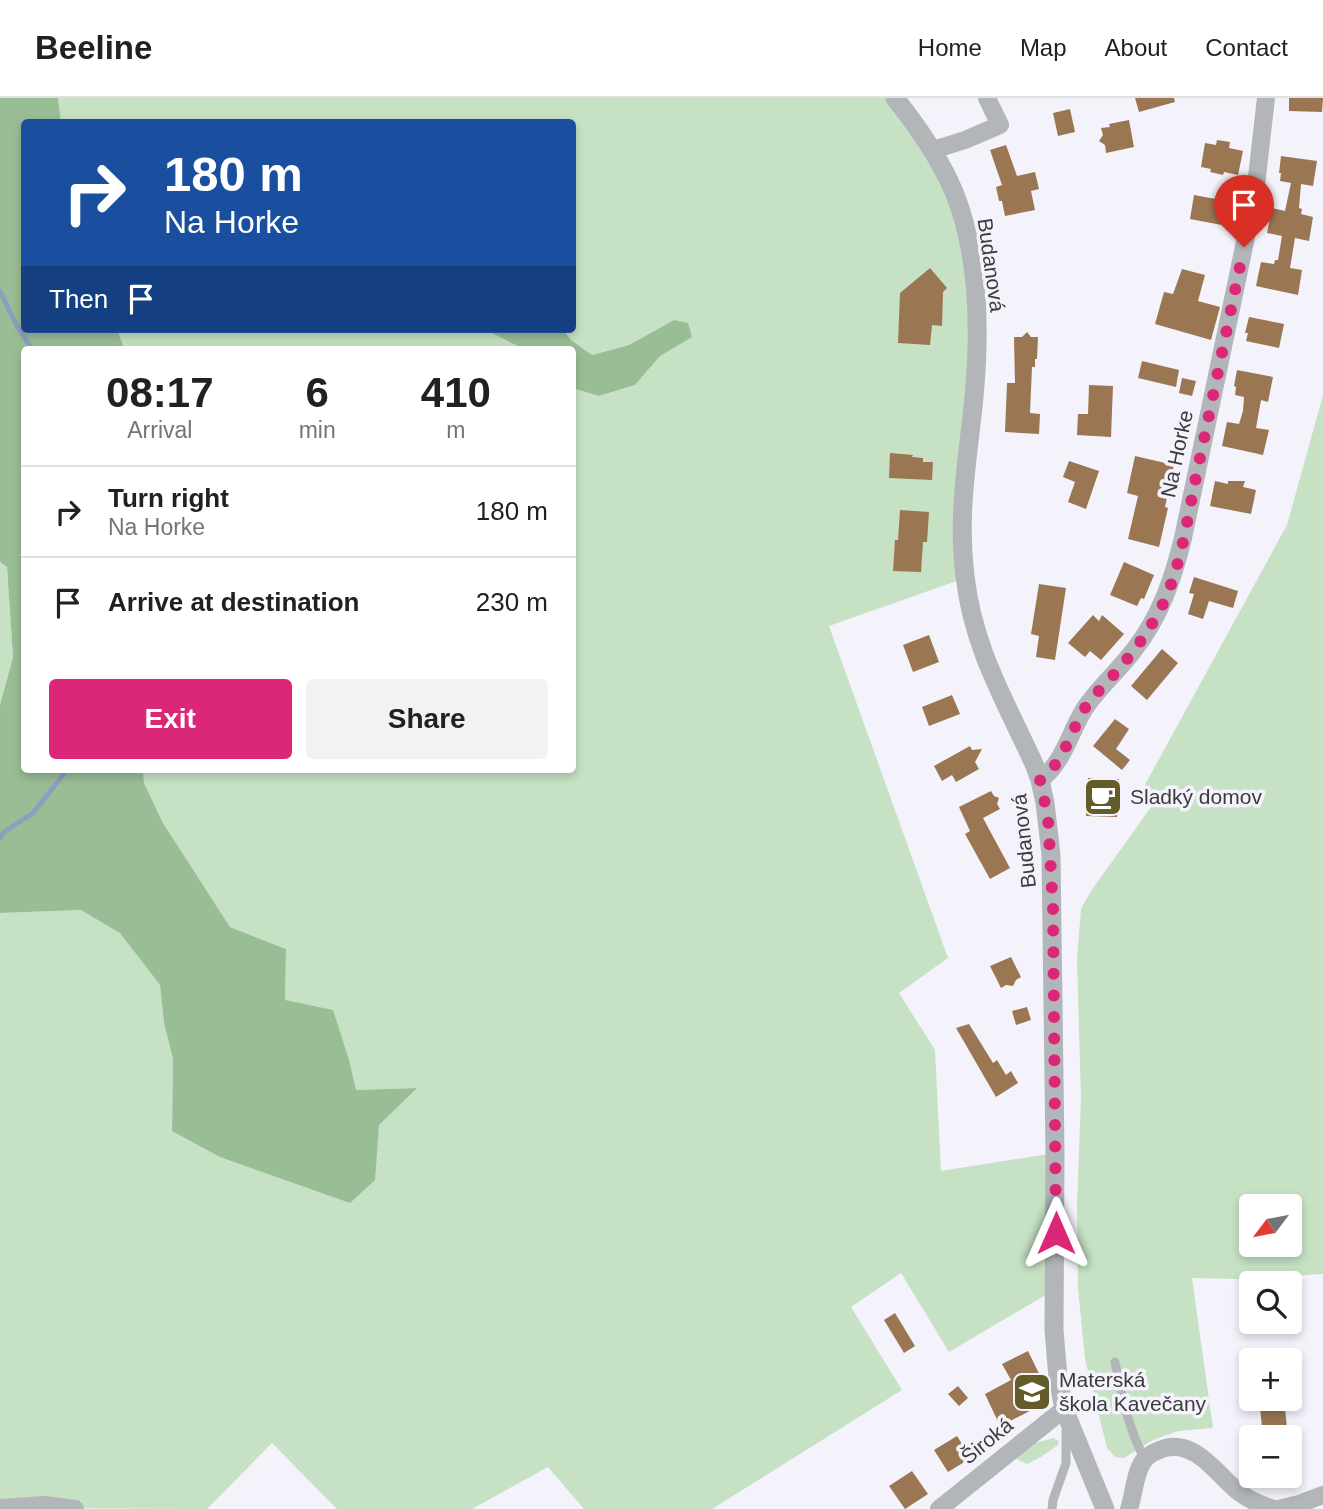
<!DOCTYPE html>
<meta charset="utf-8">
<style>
:root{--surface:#fff;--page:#f2f2f2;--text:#202124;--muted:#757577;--line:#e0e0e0;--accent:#db2777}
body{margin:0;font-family:Helvetica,sans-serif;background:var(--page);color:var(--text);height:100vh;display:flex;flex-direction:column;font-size:26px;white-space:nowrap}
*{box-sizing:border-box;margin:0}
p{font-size:23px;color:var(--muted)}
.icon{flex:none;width:38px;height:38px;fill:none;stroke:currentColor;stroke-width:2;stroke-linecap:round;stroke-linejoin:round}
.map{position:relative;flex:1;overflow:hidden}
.side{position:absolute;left:21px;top:248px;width:555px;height:427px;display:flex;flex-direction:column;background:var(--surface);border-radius:7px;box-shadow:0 4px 10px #0003}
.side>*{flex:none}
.banner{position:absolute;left:21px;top:21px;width:555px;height:214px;border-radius:7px;box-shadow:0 4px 10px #0003;background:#1a4fa0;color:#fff;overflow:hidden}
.needle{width:46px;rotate:238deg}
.buttons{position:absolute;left:1239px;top:1096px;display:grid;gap:14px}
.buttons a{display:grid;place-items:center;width:63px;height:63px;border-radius:7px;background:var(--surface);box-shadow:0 4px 10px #0003;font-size:35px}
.pin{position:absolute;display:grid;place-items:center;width:60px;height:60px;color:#fff;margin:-72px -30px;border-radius:50% 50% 50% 0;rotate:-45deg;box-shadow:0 0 7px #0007}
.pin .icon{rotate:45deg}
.me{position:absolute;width:77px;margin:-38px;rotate:0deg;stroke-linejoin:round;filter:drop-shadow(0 0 5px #0008)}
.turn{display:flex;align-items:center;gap:24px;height:147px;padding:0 28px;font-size:32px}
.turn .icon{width:91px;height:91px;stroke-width:2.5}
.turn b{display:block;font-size:49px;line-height:60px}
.then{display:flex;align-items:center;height:66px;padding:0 28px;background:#0003;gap:14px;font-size:26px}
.eta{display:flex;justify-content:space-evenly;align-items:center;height:119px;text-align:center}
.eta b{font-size:42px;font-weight:800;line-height:49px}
.button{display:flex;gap:14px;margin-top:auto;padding:14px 28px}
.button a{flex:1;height:80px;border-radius:7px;background:var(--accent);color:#fff;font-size:28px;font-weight:800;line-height:80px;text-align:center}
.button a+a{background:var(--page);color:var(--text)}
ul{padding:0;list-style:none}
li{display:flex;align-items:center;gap:21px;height:91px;padding:0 28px;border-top:2px solid var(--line)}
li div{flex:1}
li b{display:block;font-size:26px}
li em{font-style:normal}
header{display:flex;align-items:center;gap:42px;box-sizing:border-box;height:98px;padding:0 35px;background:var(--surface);border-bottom:2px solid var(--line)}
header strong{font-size:33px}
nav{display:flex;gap:38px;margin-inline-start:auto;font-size:24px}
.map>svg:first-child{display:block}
.green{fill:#c6e1c4;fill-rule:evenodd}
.forest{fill:#99bd95}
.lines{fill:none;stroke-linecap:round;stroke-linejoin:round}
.stream{stroke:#8ca0be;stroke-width:5}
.building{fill:#9a7752}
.service{stroke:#b2b6b8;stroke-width:9}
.minor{stroke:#b2b6b8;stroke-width:18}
.tertiary{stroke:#b2b6b8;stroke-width:19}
.route{stroke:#db2777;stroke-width:12;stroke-dasharray:0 21.6}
.labels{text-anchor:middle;stroke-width:7;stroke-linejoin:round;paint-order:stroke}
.street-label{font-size:21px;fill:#3c3c3f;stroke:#f4f3fb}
.poi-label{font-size:21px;fill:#3c3c3f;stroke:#f4f3fb;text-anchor:start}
</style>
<header>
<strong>Beeline</strong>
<nav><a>Home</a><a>Map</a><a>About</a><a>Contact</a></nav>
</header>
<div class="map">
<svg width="1323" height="1411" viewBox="0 0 1323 1411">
<rect width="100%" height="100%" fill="#f4f3fb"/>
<g class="green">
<polygon points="58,0 895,0 905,11 969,146 965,480 829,528 948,860 899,895 935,952 941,1073 1055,1055 1054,1192 949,1254 901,1175 851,1209 902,1292 712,1411 584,1411 548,1369 472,1411 337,1411 272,1345 207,1411 0,1410 0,815 81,812 120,834 160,887 164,925 173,961 172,1033 374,1082 379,1027 416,990 356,992 350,965 285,902 286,851 230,829 163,725 144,685 143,672 572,672 572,290 599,298 635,287 660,258 674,222 629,247 592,257 571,242 563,231 572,231 572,24 61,24"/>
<polygon points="117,231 484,231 525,252 125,252"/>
<path d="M1323 297V1176L1240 1181 1192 1180 1213 1330 1178 1333 1153 1342 1124 1360 1115 1359 1107 1350 1085 1261 1078 1190 1077 1108 1081 1000 1077 861 1081 811 1091 793 1154 705 1141 694 1287 427ZM1251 1108H1290V1146H1251Z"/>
<polygon points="0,464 7,469 13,559 0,607"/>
<polygon points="1053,1340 1059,1343 1058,1347 1041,1359 1027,1366 1012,1359 1036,1345"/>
</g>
<g class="forest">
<polygon points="0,0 58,0 61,24 24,24 24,231 117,231 125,252 24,252 24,672 143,672 144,685 163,725 230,829 286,851 285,902 333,912 350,965 356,992 417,990 379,1027 375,1082 350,1105 220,1059 172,1033 173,961 164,925 160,887 120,835 81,812 0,815 0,607 13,559 7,469 0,464"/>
<polygon points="674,222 688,225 692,239 660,258 635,287 599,298 572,290 572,252 525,252 484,231 563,231 571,242 592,257 629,247"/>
</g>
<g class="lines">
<g class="stream">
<polyline points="0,193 15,224 32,252"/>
<polyline points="0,740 4,734 33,715 67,672"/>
</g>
</g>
<g class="building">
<polygon points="1135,0 1174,0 1175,4 1139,14"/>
<polygon points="1289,0 1323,0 1322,14 1289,13"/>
<polygon points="1070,11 1075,34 1058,38 1053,15"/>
<polygon points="1129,22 1134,49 1106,55 1105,47 1099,43 1103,37 1101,30 1110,29 1109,26"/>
<polygon points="1217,42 1230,44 1229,50 1243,53 1238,77 1224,74 1223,77 1210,74 1211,71 1201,69 1205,45 1216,47"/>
<polygon points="1006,47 1017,78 1035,74 1039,91 1031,93 1035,112 1005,118 1002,103 999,103 996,89 1002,87 990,52"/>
<polygon points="1281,58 1317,63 1313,88 1301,86 1299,110 1302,111 1301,116 1313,119 1309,143 1295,140 1290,170 1302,172 1298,197 1256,188 1261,164 1274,166 1275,162 1278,162 1282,138 1267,135 1272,110 1285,113 1291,85 1280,83 1281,75 1279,75"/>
<polygon points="1194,97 1232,104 1227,128 1190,121"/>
<polygon points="930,170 947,190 943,194 942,228 932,227 930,247 898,245 900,195"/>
<polygon points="1182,171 1205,177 1198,203 1220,209 1211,242 1155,226 1164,194 1173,196"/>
<polygon points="1249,219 1284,226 1279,250 1246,243 1248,235 1245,235"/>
<polygon points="1027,234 1031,239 1038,239 1037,261 1035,261 1035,269 1032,269 1030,315 1040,316 1039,336 1005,334 1007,285 1015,285 1014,239 1022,239"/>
<polygon points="1142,263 1179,272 1176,289 1138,280"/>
<polygon points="1237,272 1273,279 1268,304 1261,302 1256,330 1269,332 1263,357 1222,348 1227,324 1239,326 1243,313 1244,299 1235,297 1236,289 1234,288"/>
<polygon points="1182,280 1196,283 1192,298 1179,295"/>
<polygon points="1089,287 1113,288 1111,339 1077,337 1078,316 1088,316"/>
<polygon points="890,355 913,357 912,359 923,360 923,364 933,364 932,382 889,380"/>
<polygon points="1135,358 1174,367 1165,409 1168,410 1159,449 1128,441 1138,398 1127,395"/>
<polygon points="1069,363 1099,373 1086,411 1068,404 1075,384 1063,379"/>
<polygon points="1215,383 1228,386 1228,383 1245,383 1243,389 1256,392 1251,416 1210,408"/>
<polygon points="900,412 929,414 927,444 923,444 921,474 893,473 895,442 898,442"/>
<polygon points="1124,464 1154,477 1144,501 1141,500 1137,508 1110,497"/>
<polygon points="1194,479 1238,493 1233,510 1209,503 1203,521 1188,516 1194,496 1189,495"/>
<polygon points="1039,486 1066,490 1055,562 1036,559 1039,538 1031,536"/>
<polygon points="1093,517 1099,523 1102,517 1124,536 1101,562 1090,553 1085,559 1068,545"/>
<polygon points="929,537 939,564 913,574 903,547"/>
<polygon points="1162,551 1178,565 1147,602 1131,588"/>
<polygon points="952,597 960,616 929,628 922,609"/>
<polygon points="1115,621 1129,631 1116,651 1130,662 1122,672 1093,648"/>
<polygon points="970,648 972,652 982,651 975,664 979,671 956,684 952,677 942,683 934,668"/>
<polygon points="1088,680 1119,681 1117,719 1086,718"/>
<polygon points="991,693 994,698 999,700 997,706 1000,711 983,720 1010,770 990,781 965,736 970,733 959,709"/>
<polygon points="1011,859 1021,879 1016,882 1013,888 1006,887 1001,890 990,868"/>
<polygon points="1027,909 1031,922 1016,927 1012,913"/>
<polygon points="969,926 993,965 997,962 1006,977 1011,973 1018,985 996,999 956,930"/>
<polygon points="895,1215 915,1248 904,1255 884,1222"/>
<polygon points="1028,1253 1048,1294 1050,1303 1000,1328 985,1296 1011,1282 1002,1266"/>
<polygon points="958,1288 968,1300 959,1308 948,1296"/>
<polygon points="1259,1300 1284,1301 1288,1339 1263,1339"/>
<polygon points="957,1338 971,1360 948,1374 934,1352"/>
<polygon points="912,1373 928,1396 905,1411 889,1388"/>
</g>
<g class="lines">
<g class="service">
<path d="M1115 1264C1121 1295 1129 1334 1145 1361"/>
<polyline points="1052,1411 1053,1402 1066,1365 1066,1333"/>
</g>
<g class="minor">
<polyline points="933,52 965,42 1000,27 987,0"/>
<path d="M1040 682C1064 665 1070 633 1085 610 1099 589 1119 572 1134 552 1160 519 1173 481 1183 440L1255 96 1266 0"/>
<polyline points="0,1410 44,1407 75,1411"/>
<polyline points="939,1411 1064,1311"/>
<path d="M1129 1411C1134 1397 1135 1370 1146 1360 1150 1356 1159 1352 1165 1350 1197 1342 1218 1378 1240 1395 1251 1403 1261 1407 1274 1411"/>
<polyline points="1278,1411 1299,1406 1323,1397"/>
</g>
<path class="tertiary" d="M895 0C918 29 940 60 954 94 979 155 980 234 974 299 968 361 957 414 965 478 973 550 1005 602 1034 666L1040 682 1045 705 1051 757 1055 1055 1054 1232 1058 1280 1064 1311 1105 1411"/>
</g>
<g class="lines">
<path class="route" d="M1056 1135 1053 811 1048 720 1040 682C1064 665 1070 634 1085 610 1096 594 1111 581 1123 566 1138 548 1151 529 1162 508 1181 469 1187 422 1196 379 1212 303 1228 226 1244 149"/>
</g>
<defs>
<symbol id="cafe-square" viewBox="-11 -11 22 22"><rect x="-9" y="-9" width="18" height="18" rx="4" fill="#635c28" stroke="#f4f3fb"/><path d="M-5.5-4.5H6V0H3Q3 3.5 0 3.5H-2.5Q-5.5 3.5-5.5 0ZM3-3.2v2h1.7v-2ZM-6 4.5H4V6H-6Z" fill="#fff"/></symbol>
<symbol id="school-square" viewBox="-11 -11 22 22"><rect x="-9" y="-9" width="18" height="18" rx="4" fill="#635c28" stroke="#f4f3fb"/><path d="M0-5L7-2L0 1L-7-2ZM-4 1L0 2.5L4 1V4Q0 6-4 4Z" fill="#fff"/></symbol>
</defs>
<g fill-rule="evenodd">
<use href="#cafe-square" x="1081" y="677" width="44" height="44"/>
<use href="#school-square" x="1010" y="1272" width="44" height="44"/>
</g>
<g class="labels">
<g class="street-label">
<text transform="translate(991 167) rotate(82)" y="7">Budanová</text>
<text transform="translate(1177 356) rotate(-78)" y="7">Na Horke</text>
<text transform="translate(1024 743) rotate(-96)" y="7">Budanová</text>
<text transform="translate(987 1343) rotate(-39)" y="7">Široká</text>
</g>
<g class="poi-label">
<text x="1130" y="706">Sladký domov</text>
<text x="1059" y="1289">Materská<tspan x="1059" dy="24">škola Kavečany</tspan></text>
</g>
</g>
</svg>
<div class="buttons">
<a><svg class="needle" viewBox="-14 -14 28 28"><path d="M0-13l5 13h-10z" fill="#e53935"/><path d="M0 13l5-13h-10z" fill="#757577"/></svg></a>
<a><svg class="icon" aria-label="search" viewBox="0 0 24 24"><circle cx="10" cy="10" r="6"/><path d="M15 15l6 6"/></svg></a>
<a>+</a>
<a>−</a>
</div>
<div class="pin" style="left:1244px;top:149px;background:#d93025"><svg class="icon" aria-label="arrive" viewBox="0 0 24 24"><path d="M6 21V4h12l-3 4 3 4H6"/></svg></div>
<svg class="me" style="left:1056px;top:1135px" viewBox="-20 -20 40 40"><path d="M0-17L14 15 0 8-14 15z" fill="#db2777" stroke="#fff" stroke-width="4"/></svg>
<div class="banner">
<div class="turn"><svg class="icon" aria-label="right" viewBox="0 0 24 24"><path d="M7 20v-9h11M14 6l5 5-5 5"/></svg><div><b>180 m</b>Na Horke</div></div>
<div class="then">Then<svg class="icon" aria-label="arrive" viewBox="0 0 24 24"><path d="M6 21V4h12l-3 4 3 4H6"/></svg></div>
</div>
<section class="side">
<div class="eta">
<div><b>08:17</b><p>Arrival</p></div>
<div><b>6</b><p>min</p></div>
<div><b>410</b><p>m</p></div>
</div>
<ul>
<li><svg class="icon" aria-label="right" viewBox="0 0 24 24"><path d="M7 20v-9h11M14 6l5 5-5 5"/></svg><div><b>Turn right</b><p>Na Horke</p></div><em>180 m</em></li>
<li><svg class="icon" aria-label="arrive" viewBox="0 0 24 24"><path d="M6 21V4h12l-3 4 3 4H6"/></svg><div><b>Arrive at destination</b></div><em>230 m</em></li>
</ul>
<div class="button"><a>Exit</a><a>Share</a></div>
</section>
</div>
